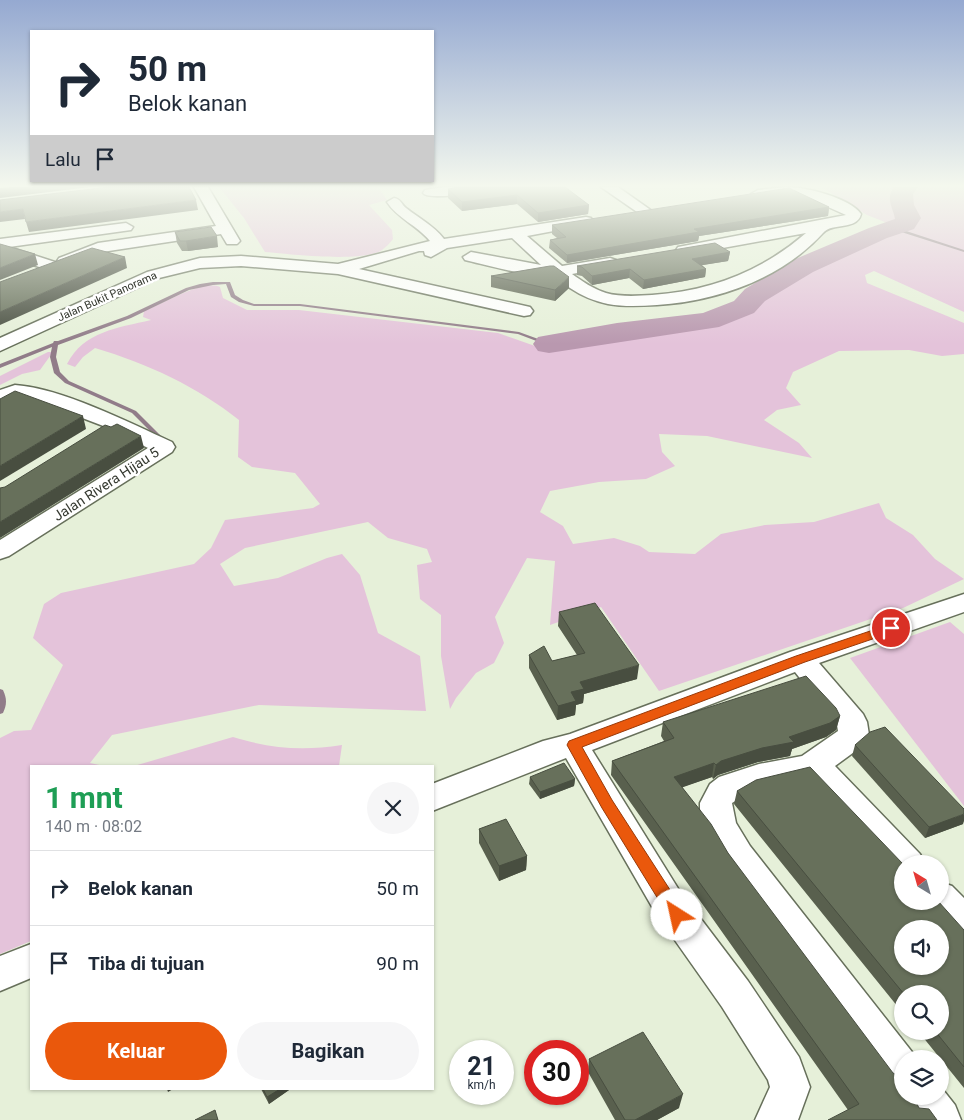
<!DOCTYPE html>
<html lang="id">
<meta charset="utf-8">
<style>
:root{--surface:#fff;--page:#f6f6f7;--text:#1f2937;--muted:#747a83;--line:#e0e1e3;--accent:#ea580c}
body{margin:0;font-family:Roboto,sans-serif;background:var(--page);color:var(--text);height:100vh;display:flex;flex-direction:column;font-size:19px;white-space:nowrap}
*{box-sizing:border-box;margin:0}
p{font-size:16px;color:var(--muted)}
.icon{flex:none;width:28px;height:28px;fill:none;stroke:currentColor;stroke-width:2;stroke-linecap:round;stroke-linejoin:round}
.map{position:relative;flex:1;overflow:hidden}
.drawer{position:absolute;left:30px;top:765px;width:404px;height:325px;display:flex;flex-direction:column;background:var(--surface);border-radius:0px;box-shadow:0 1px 4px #0004}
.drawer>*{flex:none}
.guide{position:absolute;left:30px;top:30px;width:404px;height:152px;border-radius:0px;box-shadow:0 1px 4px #0004;background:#fff;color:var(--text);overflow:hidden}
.needle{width:32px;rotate:323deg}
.tools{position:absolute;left:894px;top:855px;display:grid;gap:10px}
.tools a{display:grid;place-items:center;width:55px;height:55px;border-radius:50%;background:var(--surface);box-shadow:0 1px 4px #0004;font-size:25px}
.speed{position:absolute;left:449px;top:1040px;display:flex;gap:10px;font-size:25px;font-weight:700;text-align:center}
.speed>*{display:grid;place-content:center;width:65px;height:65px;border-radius:50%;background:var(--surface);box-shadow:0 1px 4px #0004;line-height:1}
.speed small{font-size:12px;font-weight:400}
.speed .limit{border:8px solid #d22;background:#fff;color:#111}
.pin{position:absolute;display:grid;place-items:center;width:42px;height:42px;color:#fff;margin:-21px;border:2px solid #fff;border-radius:50%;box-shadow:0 1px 5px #0007}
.me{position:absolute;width:55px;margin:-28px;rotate:325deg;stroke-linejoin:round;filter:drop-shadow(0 0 4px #0008)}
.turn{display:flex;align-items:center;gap:18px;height:105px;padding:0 15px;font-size:22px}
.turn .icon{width:65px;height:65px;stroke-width:2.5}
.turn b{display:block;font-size:35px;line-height:42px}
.then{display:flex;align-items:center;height:48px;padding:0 15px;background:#0003;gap:10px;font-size:19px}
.round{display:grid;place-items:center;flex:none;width:52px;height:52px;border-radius:26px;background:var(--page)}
.headline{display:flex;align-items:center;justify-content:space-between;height:85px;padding:0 15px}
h1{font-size:30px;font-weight:700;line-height:38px;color:#1e9e55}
.action{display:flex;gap:10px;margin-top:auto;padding:10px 15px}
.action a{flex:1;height:58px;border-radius:30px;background:var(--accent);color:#fff;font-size:20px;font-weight:700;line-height:58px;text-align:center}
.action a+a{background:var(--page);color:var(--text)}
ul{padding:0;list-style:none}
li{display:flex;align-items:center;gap:15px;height:75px;padding:0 15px;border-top:1px solid var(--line)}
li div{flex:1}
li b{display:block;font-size:19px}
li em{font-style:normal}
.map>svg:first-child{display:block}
.green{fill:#e4c3da}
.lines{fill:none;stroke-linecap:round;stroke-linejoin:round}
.stream{fill:#917c89;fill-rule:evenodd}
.river{fill:#b998af;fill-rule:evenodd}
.minor-casing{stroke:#67705b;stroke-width:3}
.minor{fill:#fff;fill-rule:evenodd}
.wall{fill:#59604e}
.shaded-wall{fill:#484e40}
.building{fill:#67705b;stroke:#484e40;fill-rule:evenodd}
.route{fill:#ea580c;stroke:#983908}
.labels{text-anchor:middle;stroke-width:5;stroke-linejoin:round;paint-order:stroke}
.far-street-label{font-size:11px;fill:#353930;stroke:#fff}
.street-label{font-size:14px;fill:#353930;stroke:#fff}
</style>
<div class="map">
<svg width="964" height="1120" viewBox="0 0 964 1120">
<rect width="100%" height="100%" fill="#e6f0d9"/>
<g class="green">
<path d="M219 187H378L387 200 369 205 392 230 393 239C390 243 386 247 382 250 364 263 288 254 265 252L244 218Z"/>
<path d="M821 187H964V312L874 271 865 275 867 283 964 323V354L942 356 909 350 839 351 793 372 786 388 801 405 777 410 764 420 799 443 812 458 707 436 659 434 662 452 675 466 646 479 599 482 550 491 540 512 563 526 573 544 614 538 640 546 649 552 695 554 721 534 765 525 814 522 879 503 886 518 913 535 935 559 964 579 903 608 659 691 601 607 550 625 555 561 527 558 495 617 504 643 494 663 476 673 456 698 450 709 441 656V615L420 599 417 565 432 562 427 549 388 538 368 522 245 548 220 564 234 586 278 578 327 558 342 554 360 575 378 633 420 656 426 711 259 705 112 735 90 763 104 766H31V941L0 954V738L14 731 31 730 63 665 33 638 44 604 61 593 194 564 211 548 225 520 313 508 320 504 295 473 252 467 238 457 239 420C198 387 146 363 95 348L83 357 75 367 67 364C84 331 118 328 151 320L143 317 144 311C163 304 202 279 220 287L223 298 247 310H299L498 333 535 346 550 348 571 345 592 338 686 330 713 324 757 304 774 289 895 226 867 215Z"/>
<polygon points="48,352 53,352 40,370 22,374 0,385 0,376"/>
<polygon points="950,622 964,634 964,806 850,658"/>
<path d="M233 737C272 749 303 751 342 745L339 766H134Z"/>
</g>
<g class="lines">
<g class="stream">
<polygon points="895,228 897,228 964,250 964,252 895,230"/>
<polygon points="213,282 230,282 235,295 243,300 254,304 300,304 519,332 552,344 549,346 547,345 518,334 300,306 254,306 239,302 231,297 226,284 213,285 189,290 131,318 58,345 56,357 60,372 69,381 136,411 166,441 163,443 161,442 132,413 65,383 54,373 50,357 52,347 0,368 0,364 53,343 54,341 58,341 127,316 186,288 200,284"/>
<path d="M0 689 3 690C7 699 7 704 3 713L0 714Z"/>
</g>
<path class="river" d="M894 187H918L913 194 914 205 921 218 914 229 887 238 813 272 765 301 754 313 719 327 549 353 538 351 533 344 538 337 549 335 617 323 703 313 734 301 745 289 793 260 869 228 895 219C893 207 885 199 894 187Z"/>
<defs>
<g id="minor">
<polygon points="194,187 208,187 240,241 237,244 227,244 221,234 102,252 65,266 57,261 59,258 98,243 216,226"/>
<path d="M444 187H484C478 194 428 200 423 193L425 190Z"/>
<polygon points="601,187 618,187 652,211 645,215 640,214"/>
<path d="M787 187C806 187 850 198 861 214 857 231 832 222 823 233 781 279 718 301 657 305 641 306 624 307 608 304 594 301 582 296 570 288 564 284 558 276 551 275 544 274 536 275 528 274 507 271 486 265 465 260L463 257 471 252 541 265 512 238 447 248 431 257 425 255 424 251H419L359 269 530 307 533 311 530 315 524 316 338 274 241 266 200 268 159 278 0 351V338L147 272 200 258 241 256 338 264 430 241C417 225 398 219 387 202L394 198C401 199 401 204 406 208 420 219 433 225 444 239L586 217 591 218 593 221 591 224 527 236 562 266 610 258 616 260 618 263 616 266 572 274C582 281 593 289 606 293 620 297 637 296 652 295 710 291 761 272 806 233L684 255 676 250 678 247 846 215 799 194 758 198 751 194 758 190Z"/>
<polygon points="126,223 133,227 131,230 9,247 58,263 60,266 58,269 46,269 0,255 0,239"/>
<path d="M15 385C61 388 128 422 172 442L175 447 172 452 9 556 0 559V540L148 448 106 427 30 398 17 397 0 403V390Z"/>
<polygon points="964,594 964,612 819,663 863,714 867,722 869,735 861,747 835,766 920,854 925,864 902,864 902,876 896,874 807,778 752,791 732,803 736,823 750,846 916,1057 917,1059 902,1059 902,1091 888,1085 726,866 706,831 700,809 700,803 710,784 719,777 759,764 802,756 838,731 837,725 795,672 592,750 679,890 748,981 799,1057 810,1087 798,1120 755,1120 770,1087 768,1080 722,1007 655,912 566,758 432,811 432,784 543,741 570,734 790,652"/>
<path d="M940 882 952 886 964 898V938C948 932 932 917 924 901H940Z"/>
<polygon points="31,944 31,978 0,991 0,956"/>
<polygon points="940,1086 955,1105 961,1120 914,1120 901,1096 902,1093 902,1096 940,1096"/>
</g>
</defs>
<use href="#minor" class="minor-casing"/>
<use href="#minor" class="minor"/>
</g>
<g class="wall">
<polygon points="458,187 589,205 588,214 538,222 517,204 462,211 448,198 448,189"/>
<polygon points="829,207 828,216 699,236 698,241 567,263 549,248 550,240 557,238 552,234 552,225"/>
<polygon points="175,232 218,247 188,251 182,251 177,243"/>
<polygon points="730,252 728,261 702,265 706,269 705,277 643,289 629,278 592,285 582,276 577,275 577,266"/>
<polygon points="491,276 569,288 555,301 491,287"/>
<polygon points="559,612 637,679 584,694 583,703 576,705 575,715 557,720 529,668 529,655 552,661 577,655 558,626"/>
<polygon points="840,716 836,730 826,737 792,749 790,756 758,762 718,775 713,779 712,777 682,787 728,853 902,1096 848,1110 611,775 612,761 664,741 661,736 663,722"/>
<polygon points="855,745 963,824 925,838 852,756"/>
<polygon points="530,777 575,779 574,786 540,799 529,784"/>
<polygon points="737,791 964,930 964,1088 918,1031 940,1031 940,994 902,994 902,1012 734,804"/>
<polygon points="479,829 527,856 526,870 499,881 479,843"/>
<polygon points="589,1059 679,1108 657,1120 615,1120 588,1072"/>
<polygon points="261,1089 289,1089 289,1090 269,1104"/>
</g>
<g class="shaded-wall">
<polygon points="11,187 90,187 0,198 0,188"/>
<polygon points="517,195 517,204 462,211 462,202"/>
<polygon points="196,200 198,210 29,232 26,222"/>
<polygon points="589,205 588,214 538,222 538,213"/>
<polygon points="829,207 828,216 699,236 698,241 567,263 567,255 694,229"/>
<polygon points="23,209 25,219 0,222 0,212"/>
<polygon points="217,236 218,247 188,251 186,241"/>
<polygon points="730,252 728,261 691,267 692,259"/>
<polygon points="35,254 38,265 0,280 0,268"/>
<polygon points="125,257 127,268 0,325 0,312"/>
<polygon points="630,269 629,278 592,285 592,276"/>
<polygon points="706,269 705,277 643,289 644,280"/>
<polygon points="569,277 569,288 555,301 555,290"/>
<polygon points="83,416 86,429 0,481 0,466"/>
<polygon points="141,436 144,448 0,538 0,522"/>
<polygon points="639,665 637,679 584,694 583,703 576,705 575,715 557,720 558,706 571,692 580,682"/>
<polygon points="840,716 836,730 826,737 792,749 790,756 758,762 718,775 713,779 716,765 721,761"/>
<polygon points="714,763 712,777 672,791 674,777"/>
<polygon points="575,779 574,786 540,799 540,792"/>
<polygon points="964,814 964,821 963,824 925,838 929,827"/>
<polygon points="527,856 526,870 499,881 499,866"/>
<polygon points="167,1089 173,1089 168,1092"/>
<polygon points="280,1089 289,1089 289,1090 269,1104 267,1097"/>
<polygon points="683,1094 679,1108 657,1120 635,1120"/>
</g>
<g class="building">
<polygon points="109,187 189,187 196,200 26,222 23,209 0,212 0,200"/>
<polygon points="458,187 565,187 589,205 538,213 517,195 462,202 448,189"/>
<polygon points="789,188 829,207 694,229 699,232 567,255 550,240 566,237 552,225"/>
<polygon points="211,227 217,236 186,241 180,241 175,232"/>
<polygon points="715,243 730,252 692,259 706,269 644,280 630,269 592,276 582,267 577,266"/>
<polygon points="0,244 35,254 0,268"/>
<polygon points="92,248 125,257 0,312 0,282"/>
<polygon points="550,266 554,266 569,277 555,290 491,276"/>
<polygon points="15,391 83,416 0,466 0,399"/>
<polygon points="117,424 141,436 0,522 0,488 5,487 105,425 111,427"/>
<polygon points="595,603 639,665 580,682 584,689 571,692 576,701 558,706 529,655 544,646 552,661 585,653 559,612"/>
<polygon points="806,676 836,708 840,716 830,723 789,737 794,742 762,748 721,761 716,765 714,763 674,777 711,824 728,853 893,1073 902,1078 902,1096 913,1096 919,1108 929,1109 937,1120 828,1120 859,1104 612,761 674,738 663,722"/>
<polygon points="885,727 964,809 964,814 929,827 855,745 870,732"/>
<polygon points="564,763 575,779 540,792 530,777"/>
<path d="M810 767 903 864H902V901H938L964 930V1067L935 1031H940V994H904L737 791 756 780ZM902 929H940V966H902Z"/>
<polygon points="506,819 527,856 499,866 479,829"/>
<polygon points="643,1032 683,1094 635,1120 625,1120 589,1059"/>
<polygon points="263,1089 280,1089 267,1097"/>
<polygon points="215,1110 218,1120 195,1120"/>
</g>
<linearGradient id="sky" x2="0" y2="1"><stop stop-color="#95a9d1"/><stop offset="0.54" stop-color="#f4f8ee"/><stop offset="1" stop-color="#f4f8ee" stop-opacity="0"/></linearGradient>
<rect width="964" height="344" fill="url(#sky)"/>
<polygon class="route" points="891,624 896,625 897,628 896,631 805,662 582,747 612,800 683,910 685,915 683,920 677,923 671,920 602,808 567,745 569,741 796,656"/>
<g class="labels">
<g class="far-street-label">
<text transform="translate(107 296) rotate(-24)" y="4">Jalan Bukit Panorama</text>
</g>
<g class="street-label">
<text transform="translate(106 484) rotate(-33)" y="5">Jalan Rivera Hijau 5</text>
</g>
</g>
</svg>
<div class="tools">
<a><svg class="needle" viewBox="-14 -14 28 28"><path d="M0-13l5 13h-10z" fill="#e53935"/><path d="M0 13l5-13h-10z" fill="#747a83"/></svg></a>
<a><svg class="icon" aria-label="sound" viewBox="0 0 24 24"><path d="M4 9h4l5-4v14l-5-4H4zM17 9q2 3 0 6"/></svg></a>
<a><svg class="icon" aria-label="search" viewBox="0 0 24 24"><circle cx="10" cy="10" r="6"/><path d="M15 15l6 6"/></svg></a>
<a><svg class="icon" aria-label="layers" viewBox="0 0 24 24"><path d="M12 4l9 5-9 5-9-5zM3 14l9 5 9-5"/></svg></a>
</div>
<div class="speed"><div>21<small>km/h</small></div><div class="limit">30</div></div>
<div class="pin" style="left:891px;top:628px;background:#d93025"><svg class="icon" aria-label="arrive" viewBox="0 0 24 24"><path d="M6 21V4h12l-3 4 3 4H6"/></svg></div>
<svg class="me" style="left:677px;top:915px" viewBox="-20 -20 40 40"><circle r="19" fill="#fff"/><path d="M0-13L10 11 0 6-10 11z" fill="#ea580c"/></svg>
<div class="guide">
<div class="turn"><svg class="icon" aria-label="right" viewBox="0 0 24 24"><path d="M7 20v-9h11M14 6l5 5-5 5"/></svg><div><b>50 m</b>Belok kanan</div></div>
<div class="then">Lalu<svg class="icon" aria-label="arrive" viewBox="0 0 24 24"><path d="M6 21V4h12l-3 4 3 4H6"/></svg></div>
</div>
<section class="drawer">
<div class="headline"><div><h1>1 mnt</h1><p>140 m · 08:02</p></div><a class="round"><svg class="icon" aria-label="close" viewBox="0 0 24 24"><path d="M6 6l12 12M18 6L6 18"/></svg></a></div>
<ul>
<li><svg class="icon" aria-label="right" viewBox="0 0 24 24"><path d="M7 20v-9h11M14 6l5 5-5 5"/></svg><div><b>Belok kanan</b></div><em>50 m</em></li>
<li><svg class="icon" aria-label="arrive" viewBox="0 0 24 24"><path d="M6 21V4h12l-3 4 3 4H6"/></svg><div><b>Tiba di tujuan</b></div><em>90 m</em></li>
</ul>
<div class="action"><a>Keluar</a><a>Bagikan</a></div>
</section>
</div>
